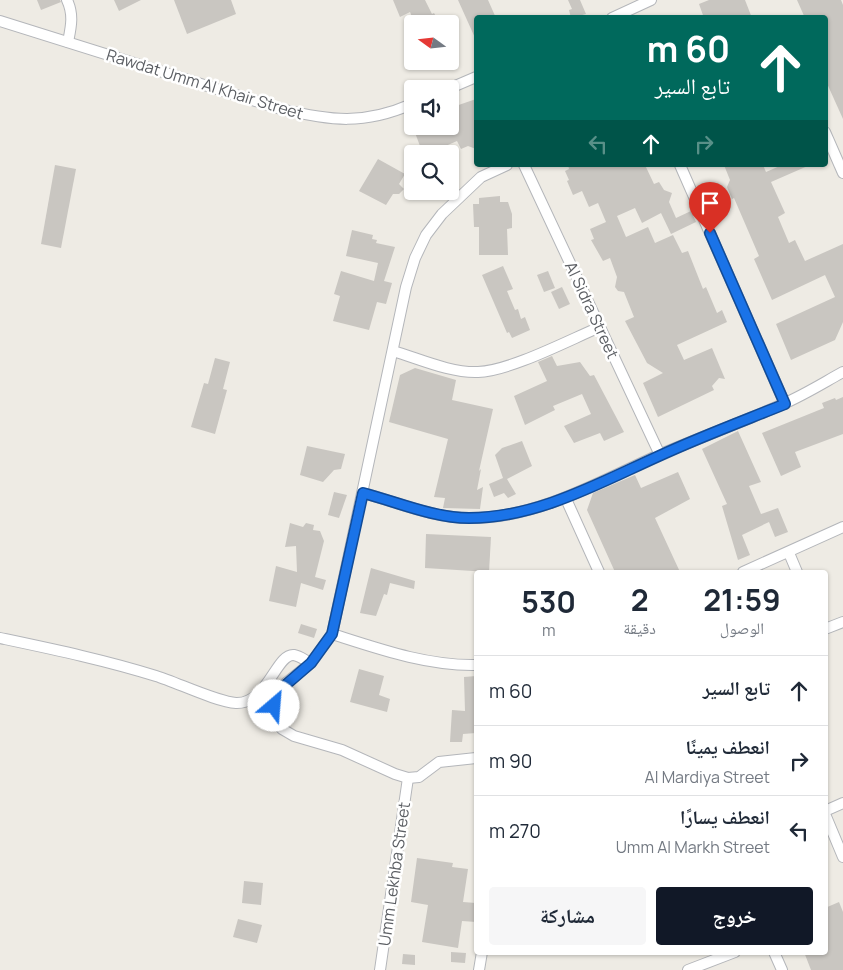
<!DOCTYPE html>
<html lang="ar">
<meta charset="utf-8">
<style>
:root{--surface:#fff;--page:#f6f6f7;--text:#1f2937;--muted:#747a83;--line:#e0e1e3;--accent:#111827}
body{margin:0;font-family:Manrope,"Noto Naskh Arabic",sans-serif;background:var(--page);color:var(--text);direction:rtl;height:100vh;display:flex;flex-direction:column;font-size:19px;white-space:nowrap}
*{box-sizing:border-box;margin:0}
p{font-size:16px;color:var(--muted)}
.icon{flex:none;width:28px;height:28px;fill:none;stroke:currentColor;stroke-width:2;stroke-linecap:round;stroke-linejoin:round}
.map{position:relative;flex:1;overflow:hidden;direction:ltr}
.side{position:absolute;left:474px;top:570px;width:354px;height:385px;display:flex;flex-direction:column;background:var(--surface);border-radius:5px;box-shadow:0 1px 4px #0004;direction:rtl}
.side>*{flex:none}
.hud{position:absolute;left:474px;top:15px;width:354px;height:152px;border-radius:5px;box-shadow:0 1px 4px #0004;direction:rtl;background:#00695c;color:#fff;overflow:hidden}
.needle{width:32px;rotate:285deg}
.buttons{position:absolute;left:404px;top:15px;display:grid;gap:10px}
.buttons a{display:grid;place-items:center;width:55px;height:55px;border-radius:5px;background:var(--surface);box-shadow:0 1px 4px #0004;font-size:25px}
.pin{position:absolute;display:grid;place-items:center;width:42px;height:42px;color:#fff;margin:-51px -21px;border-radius:50% 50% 50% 0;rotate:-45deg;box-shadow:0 0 5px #0007}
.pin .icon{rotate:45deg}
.me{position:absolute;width:55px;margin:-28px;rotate:27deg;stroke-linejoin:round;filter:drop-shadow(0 0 4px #0008)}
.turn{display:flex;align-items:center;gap:18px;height:105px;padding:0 15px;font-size:22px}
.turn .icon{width:65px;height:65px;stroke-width:2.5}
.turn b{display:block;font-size:35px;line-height:42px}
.lanes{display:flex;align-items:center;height:48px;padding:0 15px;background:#0003;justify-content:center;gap:25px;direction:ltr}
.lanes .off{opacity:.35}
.eta{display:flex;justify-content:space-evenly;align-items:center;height:85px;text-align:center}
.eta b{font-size:30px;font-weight:700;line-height:35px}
.cta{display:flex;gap:10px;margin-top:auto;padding:10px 15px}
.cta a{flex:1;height:58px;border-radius:5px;background:var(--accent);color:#fff;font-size:20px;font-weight:700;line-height:58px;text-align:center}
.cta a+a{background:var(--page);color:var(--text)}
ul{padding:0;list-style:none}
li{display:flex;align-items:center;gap:15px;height:70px;padding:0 15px;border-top:1px solid var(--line)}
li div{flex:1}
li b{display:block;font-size:19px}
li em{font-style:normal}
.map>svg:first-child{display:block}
.building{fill:#c9c6c1}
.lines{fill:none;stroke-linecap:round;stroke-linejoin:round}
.minor-casing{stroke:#b4b6ba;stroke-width:12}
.minor{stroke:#fff;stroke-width:10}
.route-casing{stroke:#114b97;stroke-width:12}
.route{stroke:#1a73e8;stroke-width:9}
.labels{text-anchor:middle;stroke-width:5;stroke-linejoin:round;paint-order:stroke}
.street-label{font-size:16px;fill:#5c5f64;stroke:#fff}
</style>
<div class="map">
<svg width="843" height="970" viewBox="0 0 843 970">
<rect width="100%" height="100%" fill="#eeebe4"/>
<g class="building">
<polygon points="37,0 60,0 61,2 41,10"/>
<polygon points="114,0 141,0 119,11"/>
<polygon points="174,0 231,0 236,14 187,34"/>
<polygon points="393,0 425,0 432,14 434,13 440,24 415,24 410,12 400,17"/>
<polygon points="458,0 488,0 496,18 476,18 476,40"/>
<polygon points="568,0 580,0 586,14 571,18 569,10 572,9"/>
<polygon points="709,0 745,0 752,18 704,18 699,4"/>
<polygon points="797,0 841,0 843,5 843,119 825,79 825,18 805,18"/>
<polygon points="476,99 476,149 468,146 461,149 457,141 441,148 444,154 423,154 414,130 423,126 450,126 450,108"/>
<polygon points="378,159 405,174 399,184 404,189 399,194 393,194 386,205 359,191"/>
<polygon points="55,165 76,169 61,248 41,244"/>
<polygon points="568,165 645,165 654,184 659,182 664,190 672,193 669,202 676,218 691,211 696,222 671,234 661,213 642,223 635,208 617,216 626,237 648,227 655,243 673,235 682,253 688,251 703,289 706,287 717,313 722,310 727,322 677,345 684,360 712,348 725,379 719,378 712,386 714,390 658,417 643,383 663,373 647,363 625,321 634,317 624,292 618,291 615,287 617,277 610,258 603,261 591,240 594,239 590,229 606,222 598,203 589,207 582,191 573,195 567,181 569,180 565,171 569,169"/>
<polygon points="724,165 763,165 766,172 782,165 810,165 771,182 785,213 778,217 789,243 795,240 805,261 843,244 843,322 835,340 791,360 776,324 835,297 825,275 772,300 754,259 759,256 734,198 732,199 727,187 730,180"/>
<polygon points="500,196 500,202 508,202 512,214 512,228 507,229 508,255 479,255 479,227 474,227 473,204 479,204 479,198"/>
<polygon points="352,230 373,235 372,239 377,240 376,243 395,247 384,281 392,283 386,304 377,302 369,330 333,321 340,296 334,294 341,271 374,281 378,263 346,256"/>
<polygon points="503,266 513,289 507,291 515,310 518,309 521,319 525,317 530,330 512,338 509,332 507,333 482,275"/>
<polygon points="548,271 555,288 544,292 537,275"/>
<polygon points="562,287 570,304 559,309 551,292"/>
<polygon points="552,356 557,366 580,362 590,376 594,375 624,432 604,441 600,433 574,443 564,426 591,414 582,394 553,406 555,410 525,425 514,396 547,381 538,362"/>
<polygon points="215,358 230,362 223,389 227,390 215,434 191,427 204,383 208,384"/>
<polygon points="415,368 456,380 452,400 493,409 479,471 481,469 477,490 483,487 480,509 443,508 445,498 434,497 448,439 389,422 400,375"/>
<polygon points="843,397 843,434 795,452 801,467 781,476 762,433 824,408 822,403 835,398 836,400"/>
<polygon points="738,431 761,482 749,486 761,514 778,508 788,532 775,537 769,522 742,535 750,555 738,560 722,506 727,504 702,449"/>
<polygon points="522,441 532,466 507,479 516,494 508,498 504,493 494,497 489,484 503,478 495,455 502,448"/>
<polygon points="307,446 345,454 341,469 334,470 323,482 300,475"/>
<polygon points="678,472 690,499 655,518 680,572 615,572 587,510 593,493 635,475 641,488"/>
<polygon points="334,492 347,495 339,518 328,515"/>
<polygon points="290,523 303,527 306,523 314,525 313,530 320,531 324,541 315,577 326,580 323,590 301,583 296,607 269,601 276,566 297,572 296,546 285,547"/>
<polygon points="426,534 491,537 489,572 425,568"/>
<polygon points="371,568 415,581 414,589 390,583 387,595 384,594 376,616 360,613"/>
<polygon points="301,624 317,629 314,638 298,633"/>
<polygon points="359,669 384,676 379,695 390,699 387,712 350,702"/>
<polygon points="476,676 476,733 463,734 462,742 450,742 452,710 465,711 464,677"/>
<polygon points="417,858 453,863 452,867 468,869 463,902 476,903 476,922 462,921 458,948 422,942 428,905 411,902"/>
<polygon points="244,881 263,883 261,905 242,903"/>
<polygon points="839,902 843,912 843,970 811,970 804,952 825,952 825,908"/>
<polygon points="238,919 262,925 257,943 233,937"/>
<polygon points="451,952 466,953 465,963 451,962"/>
<polygon points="403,954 415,955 415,965 402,964"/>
</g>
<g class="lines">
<defs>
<g id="minor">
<path d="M67 0C74 15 71 27 68 42"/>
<polyline points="612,18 651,0"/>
<path d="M0 21 281 109C331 121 364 125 412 104"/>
<polyline points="448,89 476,77"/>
<polyline points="825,132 843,173"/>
<polyline points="524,165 660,455"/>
<polyline points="680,165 785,404"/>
<path d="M393 351C420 359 450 373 478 372 510 371 569 340 600 327"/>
<path d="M363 493C397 502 433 518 469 518 537 519 600 481 661 454 701 437 743 422 783 404 804 395 823 383 843 372"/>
<polyline points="566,499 599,572"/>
<polyline points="789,553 797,572"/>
<polyline points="743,572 843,527"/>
<polyline points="825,629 843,622"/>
<path d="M332 634C379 649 427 666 476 665"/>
<path d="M0 638C52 649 105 660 156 676 176 682 217 702 236 703 268 704 276 653 294 655 300 656 306 661 311 663"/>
<polyline points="476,758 439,762 419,777 408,778 395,774 342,750 294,736 282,729 275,720 274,706 278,693 286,683 311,663 332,634 406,287 415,258 426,235 442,214 481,177 507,165"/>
<polyline points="825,811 843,803"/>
<polyline points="825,814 843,857"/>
<polyline points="774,952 782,970"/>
<polyline points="380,970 408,778"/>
<polyline points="479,970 482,952"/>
<polyline points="688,970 735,952"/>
</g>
</defs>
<use href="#minor" class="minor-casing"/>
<use href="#minor" class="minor"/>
</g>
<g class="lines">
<defs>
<path id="route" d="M274 706 282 688 311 663 332 634 363 493C397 502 434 518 469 518 537 518 599 483 659 456 700 437 743 421 785 404L710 233"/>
</defs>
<use href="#route" class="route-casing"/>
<use href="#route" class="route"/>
</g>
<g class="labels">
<g class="street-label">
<text transform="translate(205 84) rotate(17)" y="6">Rawdat Umm Al Khair Street</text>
<text transform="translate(592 310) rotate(65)" y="6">Al Sidra Street</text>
<text transform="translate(394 874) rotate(-82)" y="6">Umm Lekhba Street</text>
</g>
</g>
</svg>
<div class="buttons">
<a><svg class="needle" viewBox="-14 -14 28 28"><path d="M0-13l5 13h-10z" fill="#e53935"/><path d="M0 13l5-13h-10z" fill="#747a83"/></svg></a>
<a><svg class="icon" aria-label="sound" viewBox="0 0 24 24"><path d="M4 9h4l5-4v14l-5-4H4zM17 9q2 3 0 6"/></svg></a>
<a><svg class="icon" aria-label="search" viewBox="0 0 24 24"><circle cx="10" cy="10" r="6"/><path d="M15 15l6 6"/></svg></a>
</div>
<div class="pin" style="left:710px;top:233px;background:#d93025"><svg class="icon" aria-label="arrive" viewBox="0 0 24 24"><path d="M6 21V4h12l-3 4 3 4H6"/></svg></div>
<svg class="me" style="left:274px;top:706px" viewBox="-20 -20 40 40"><circle r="19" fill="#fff"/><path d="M0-13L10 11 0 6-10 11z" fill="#1a73e8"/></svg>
<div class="hud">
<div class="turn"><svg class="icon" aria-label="ahead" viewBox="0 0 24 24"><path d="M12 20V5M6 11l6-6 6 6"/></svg><div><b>60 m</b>تابع السير</div></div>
<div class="lanes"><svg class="icon off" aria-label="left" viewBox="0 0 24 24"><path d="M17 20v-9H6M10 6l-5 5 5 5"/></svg><svg class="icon" aria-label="ahead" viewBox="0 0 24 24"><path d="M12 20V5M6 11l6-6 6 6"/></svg><svg class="icon off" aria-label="right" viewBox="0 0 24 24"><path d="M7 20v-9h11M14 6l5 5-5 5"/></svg></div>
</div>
<section class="side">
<div class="eta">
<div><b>21:59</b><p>الوصول</p></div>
<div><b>2</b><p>دقيقة</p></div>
<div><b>530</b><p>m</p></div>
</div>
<ul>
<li><svg class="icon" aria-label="ahead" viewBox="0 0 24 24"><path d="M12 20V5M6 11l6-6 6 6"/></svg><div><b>تابع السير</b></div><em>60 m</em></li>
<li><svg class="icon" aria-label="right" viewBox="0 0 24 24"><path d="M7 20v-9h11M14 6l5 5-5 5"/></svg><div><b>انعطف يمينًا</b><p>Al Mardiya Street</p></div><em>90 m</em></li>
<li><svg class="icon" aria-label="left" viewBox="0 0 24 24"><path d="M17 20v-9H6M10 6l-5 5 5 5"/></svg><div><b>انعطف يسارًا</b><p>Umm Al Markh Street</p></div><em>270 m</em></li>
</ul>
<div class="cta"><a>خروج</a><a>مشاركة</a></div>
</section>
</div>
